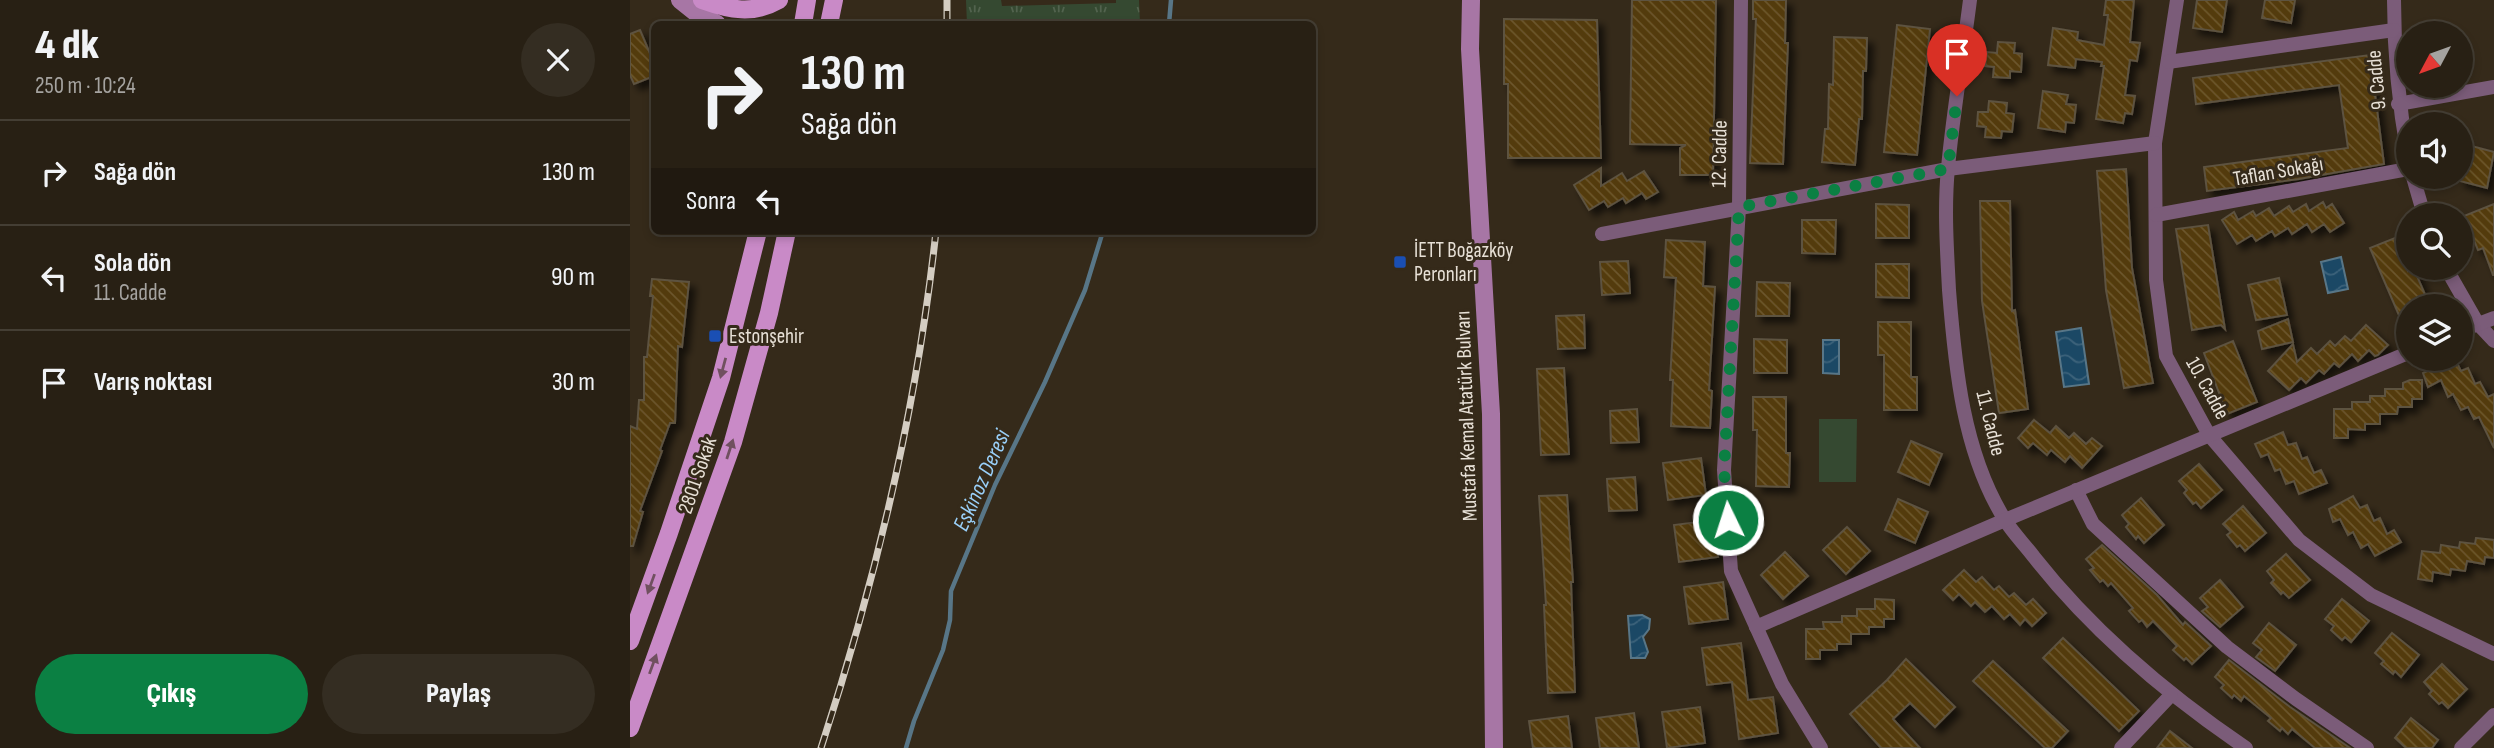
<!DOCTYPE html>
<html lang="tr">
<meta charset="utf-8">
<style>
:root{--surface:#282014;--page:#342d22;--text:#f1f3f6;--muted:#a5a3a0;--line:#443e34;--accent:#0b8043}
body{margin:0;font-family:"Sofia Sans Condensed",sans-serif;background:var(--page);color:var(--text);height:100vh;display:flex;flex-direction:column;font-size:26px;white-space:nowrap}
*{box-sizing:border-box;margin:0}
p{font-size:23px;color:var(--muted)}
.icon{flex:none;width:38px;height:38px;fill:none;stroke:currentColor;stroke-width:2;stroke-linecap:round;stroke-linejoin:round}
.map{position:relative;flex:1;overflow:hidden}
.sheet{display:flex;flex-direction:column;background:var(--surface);width:630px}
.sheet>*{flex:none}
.banner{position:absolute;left:21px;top:21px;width:665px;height:214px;border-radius:10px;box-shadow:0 4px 10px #0003,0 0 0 2px var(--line);background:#282014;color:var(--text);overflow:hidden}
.needle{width:46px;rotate:229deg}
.buttons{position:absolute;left:1766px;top:21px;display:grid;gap:14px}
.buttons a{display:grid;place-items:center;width:77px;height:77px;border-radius:50%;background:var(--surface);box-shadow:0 4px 10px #0003,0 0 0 2px var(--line);font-size:35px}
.pin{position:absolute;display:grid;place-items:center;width:60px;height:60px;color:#fff;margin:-72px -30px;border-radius:50% 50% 50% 0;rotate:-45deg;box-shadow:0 0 7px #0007}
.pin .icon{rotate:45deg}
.me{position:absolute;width:77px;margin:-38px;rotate:356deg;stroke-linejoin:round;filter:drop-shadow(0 0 5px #0008)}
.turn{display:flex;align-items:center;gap:24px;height:147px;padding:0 35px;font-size:32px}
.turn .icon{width:91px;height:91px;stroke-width:2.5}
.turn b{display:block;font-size:49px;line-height:60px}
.then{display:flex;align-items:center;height:66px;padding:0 35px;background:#0003;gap:14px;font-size:26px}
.round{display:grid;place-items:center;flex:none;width:74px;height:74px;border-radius:37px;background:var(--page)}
.overview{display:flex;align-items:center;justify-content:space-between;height:119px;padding:0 35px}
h1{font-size:42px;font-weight:800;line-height:52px}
.cta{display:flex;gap:14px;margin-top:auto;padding:14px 35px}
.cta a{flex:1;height:80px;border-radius:42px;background:var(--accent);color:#fff;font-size:28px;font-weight:800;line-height:80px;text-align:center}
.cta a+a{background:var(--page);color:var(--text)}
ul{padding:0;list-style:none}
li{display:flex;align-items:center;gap:21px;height:105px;padding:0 35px;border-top:2px solid var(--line)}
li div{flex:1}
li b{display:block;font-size:26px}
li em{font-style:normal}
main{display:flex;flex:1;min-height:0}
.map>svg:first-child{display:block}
.grass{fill:url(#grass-tufts)}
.park{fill:#354931}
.water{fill:url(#water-waves);stroke:#587687;stroke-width:2}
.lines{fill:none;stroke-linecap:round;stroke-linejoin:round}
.stream{stroke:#587687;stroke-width:4.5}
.building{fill:url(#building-back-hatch);stroke:#5d5240;stroke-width:2;filter:url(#shadow)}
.street{stroke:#7b5c79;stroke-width:14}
.secondary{stroke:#a776a5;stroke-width:18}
.primary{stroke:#c98ac7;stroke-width:18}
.rail-casing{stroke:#d4cdc2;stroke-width:7}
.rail{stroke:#352a1a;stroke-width:4.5;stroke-dasharray:13;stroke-linecap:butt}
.oneway{fill:#70505f}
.route{stroke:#0b8043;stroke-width:12;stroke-dasharray:0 21.6}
.transit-dot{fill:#1a4fb4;stroke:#352a1a;stroke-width:2.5}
.labels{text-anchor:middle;stroke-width:6;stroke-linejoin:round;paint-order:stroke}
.street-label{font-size:21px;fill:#e7e0d6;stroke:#352a1a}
.poi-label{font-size:21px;fill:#e7e0d6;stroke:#352a1a;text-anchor:start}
.water-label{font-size:23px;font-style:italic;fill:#9ad0f9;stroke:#352a1a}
</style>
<main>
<section class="sheet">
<div class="overview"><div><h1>4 dk</h1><p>250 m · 10:24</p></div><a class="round"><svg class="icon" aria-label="close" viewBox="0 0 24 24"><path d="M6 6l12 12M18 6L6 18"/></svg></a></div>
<ul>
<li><svg class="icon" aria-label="right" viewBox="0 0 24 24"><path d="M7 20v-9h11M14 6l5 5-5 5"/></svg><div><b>Sağa dön</b></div><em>130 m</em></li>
<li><svg class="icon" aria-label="left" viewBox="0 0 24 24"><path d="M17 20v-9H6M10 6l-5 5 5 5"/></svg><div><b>Sola dön</b><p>11. Cadde</p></div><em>90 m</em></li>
<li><svg class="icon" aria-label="arrive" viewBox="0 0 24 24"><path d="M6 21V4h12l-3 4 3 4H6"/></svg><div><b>Varış noktası</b></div><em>30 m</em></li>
</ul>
<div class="cta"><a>Çıkış</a><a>Paylaş</a></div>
</section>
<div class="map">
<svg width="1864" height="748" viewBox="0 0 1864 748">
<defs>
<pattern id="grass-tufts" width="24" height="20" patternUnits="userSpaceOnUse" patternTransform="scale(1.75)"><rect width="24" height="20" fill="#354931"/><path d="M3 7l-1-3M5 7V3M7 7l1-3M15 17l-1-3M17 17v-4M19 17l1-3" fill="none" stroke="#52634e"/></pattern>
<pattern id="water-waves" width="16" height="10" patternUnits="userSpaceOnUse" patternTransform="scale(1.75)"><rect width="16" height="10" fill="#1b4865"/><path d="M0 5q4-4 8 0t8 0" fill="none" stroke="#3c627a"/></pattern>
<pattern id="building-back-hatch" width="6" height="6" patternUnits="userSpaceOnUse" patternTransform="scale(1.75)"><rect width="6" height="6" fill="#533a0a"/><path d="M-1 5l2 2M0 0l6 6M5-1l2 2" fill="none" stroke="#6c562d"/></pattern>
<filter id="shadow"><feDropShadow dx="6" dy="6" stdDeviation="3.5" flood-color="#0009"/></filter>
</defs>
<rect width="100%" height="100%" fill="#352a1a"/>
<polygon class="grass" points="336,0 371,0 372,6 486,3 486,0 509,0 510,24 337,24"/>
<polygon class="park" points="1189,419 1227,419 1226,482 1189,482"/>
<g class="water">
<polygon points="1711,257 1718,289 1698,293 1691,262"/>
<polygon points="1451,328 1459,384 1434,387 1426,332"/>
<polygon points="1193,340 1209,340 1209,374 1193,373"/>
<polygon points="1012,615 1020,619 1019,629 1013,637 1018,652 1015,658 1001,658 998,616"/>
</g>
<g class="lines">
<g class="stream">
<polyline points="539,24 541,0"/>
<polyline points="276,748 284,721 313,650 320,620 321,591 365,485 415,382 455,290 473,231"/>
</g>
</g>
<g class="building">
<polygon points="1002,0 1086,0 1083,175 1050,175 1050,148 1056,145 1000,144"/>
<polygon points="1123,0 1156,0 1155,43 1158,43 1153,164 1120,163 1126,19 1123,19"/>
<polygon points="1476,0 1504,0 1500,42 1510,43 1507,61 1500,60 1495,95 1505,96 1502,114 1495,113 1493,123 1466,119 1474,66 1471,66 1472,62 1446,59 1445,68 1418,65 1423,28 1448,32 1447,40 1474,45 1478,15 1474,15"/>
<polygon points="1567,0 1597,0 1592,32 1563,28"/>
<polygon points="1635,0 1665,0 1661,23 1632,18"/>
<polygon points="874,19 967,20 971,158 878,158 878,84 874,84"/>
<polygon points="1267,25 1300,29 1287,155 1254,152"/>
<polygon points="10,30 24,63 24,76 4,84 0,75 0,34"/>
<polygon points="1204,37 1237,38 1236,71 1233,71 1232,119 1229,119 1225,165 1192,162 1195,129 1198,129 1199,84 1203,85"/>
<polygon points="1368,42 1385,43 1384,53 1392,54 1391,72 1380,71 1380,78 1363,77 1364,67 1355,66 1357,52 1367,53"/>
<polygon points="1740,55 1754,164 1669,179 1577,191 1574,167 1718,148 1709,85 1566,104 1563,78"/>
<polygon points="1413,91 1438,95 1436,104 1446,105 1444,123 1436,122 1435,132 1408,128"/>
<polygon points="1359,101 1377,103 1376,113 1384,114 1382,132 1372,131 1371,138 1355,137 1356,127 1347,126 1348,112 1358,112"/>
<polygon points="1834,144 1864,152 1857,188 1830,181 1830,157"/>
<polygon points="971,168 971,186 992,173 997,181 1014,171 1028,192 1016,199 1012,193 996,203 993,198 978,207 974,201 959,210 944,185"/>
<polygon points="1496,169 1502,268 1523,383 1494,388 1476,290 1467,171"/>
<polygon points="1350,201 1380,201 1382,311 1385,310 1398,409 1369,413 1352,301"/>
<polygon points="1693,202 1696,208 1702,204 1714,223 1700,232 1694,224 1682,232 1677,224 1662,234 1658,228 1645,236 1642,231 1626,241 1622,235 1607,244 1592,220 1604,212 1608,220 1623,211 1626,216 1639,208 1644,216 1659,206 1663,212 1676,204 1679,211"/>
<polygon points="1246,204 1279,205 1279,238 1246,238"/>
<polygon points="1864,204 1864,275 1863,275 1853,248 1848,250 1834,216"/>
<polygon points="1172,220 1206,220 1205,254 1172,253"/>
<polygon points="1578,225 1595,329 1591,325 1562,330 1546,229"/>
<polygon points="1770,236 1778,255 1778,271 1784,269 1800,306 1778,306 1778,336 1740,248"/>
<polygon points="1036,240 1075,242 1073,286 1085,287 1079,390 1082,391 1080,428 1041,426 1043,380 1040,380 1046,278 1034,277"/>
<polygon points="998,261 1000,293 972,295 970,262"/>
<polygon points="1246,264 1279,264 1279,298 1246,297"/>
<polygon points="1649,278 1657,315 1626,320 1618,285"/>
<polygon points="22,279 59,282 52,347 48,346 45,423 40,423 30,450 32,451 10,511 13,512 3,546 0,546 0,426 7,429 9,400 14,400 14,357 17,357 23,296 20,296"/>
<polygon points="1127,282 1160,283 1159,316 1126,316"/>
<polygon points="954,315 955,348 928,349 926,316"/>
<polygon points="1658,319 1663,342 1632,349 1628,331"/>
<polygon points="1248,322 1281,322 1281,377 1287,377 1287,410 1254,410 1254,355 1248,355"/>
<polygon points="1736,325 1758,345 1748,355 1745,356 1739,350 1728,361 1722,354 1709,367 1704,363 1694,374 1689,370 1676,383 1671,378 1659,390 1638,371 1663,344 1667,362 1681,348 1687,354 1700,341 1705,346 1715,336 1721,341"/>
<polygon points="1124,339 1157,340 1157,373 1124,373"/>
<polygon points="1603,341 1627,402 1597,414 1574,353"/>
<polygon points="1825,359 1831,371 1838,368 1845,384 1850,382 1858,397 1864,394 1864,448 1849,417 1844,419 1838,407 1831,410 1823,394 1818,397 1811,380 1798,387 1793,373"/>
<polygon points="934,368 939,454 911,455 907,369"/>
<polygon points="1780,380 1792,380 1792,399 1782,399 1782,407 1768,407 1767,414 1750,414 1750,424 1735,424 1735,430 1718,429 1718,438 1704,438 1704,409 1722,409 1722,402 1740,402 1740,396 1755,396 1755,389 1773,389 1773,383"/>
<polygon points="1123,397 1156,397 1156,453 1160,453 1159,487 1126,486 1127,430 1123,430"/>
<polygon points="1007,409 1009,442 981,443 980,411"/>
<polygon points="1404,420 1420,433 1426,426 1439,438 1444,433 1456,444 1462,438 1472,446 1452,468 1440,456 1435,462 1421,450 1417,455 1403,443 1398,448 1388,438"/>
<polygon points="1653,432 1658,445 1666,443 1672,459 1677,457 1684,473 1691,470 1697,483 1669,494 1664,481 1656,484 1650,469 1645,471 1638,454 1631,457 1625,444"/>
<polygon points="1281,441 1312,454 1299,485 1268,472"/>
<polygon points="1071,458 1076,495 1038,500 1033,463"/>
<polygon points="1569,464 1592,490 1571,508 1566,502 1563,504 1554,493 1557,490 1549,481"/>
<polygon points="1005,477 1007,510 979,511 977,479"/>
<polygon points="937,495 943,582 941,582 945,692 918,693 914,605 916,605 909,496"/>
<polygon points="1723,496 1730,508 1737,505 1744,521 1750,518 1757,534 1764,530 1771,542 1745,556 1738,544 1731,548 1723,532 1718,535 1710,519 1703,522 1699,509"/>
<polygon points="1511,498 1534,525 1514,543 1508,536 1506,539 1496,527 1499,524 1492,515"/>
<polygon points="1268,499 1298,512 1285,543 1255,530"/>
<polygon points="1613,506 1636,533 1615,551 1610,545 1607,547 1597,535 1601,532 1593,524"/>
<polygon points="1083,520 1088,557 1049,562 1044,525"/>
<polygon points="1217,527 1240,551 1216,574 1193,550"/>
<polygon points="1846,538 1864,540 1864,558 1855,557 1854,564 1837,561 1835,571 1821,569 1820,575 1803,572 1802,581 1788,579 1792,551 1810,553 1811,545 1829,548 1830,542 1845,544"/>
<polygon points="1472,545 1527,595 1553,625 1555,622 1581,646 1562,664 1556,658 1554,660 1543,650 1547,646 1523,621 1517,627 1512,620 1509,622 1499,611 1503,608 1481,583 1478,586 1473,580 1470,582 1460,570 1464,568 1456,559"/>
<polygon points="1155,552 1178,576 1153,599 1131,575"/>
<polygon points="1656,554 1680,580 1659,598 1653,592 1651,594 1641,583 1644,580 1637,571"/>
<polygon points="1334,570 1346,582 1352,577 1364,590 1369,586 1379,597 1384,593 1396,605 1403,599 1416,613 1402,626 1395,619 1390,625 1380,614 1374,619 1362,606 1355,612 1345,602 1341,606 1329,594 1323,600 1313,590"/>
<polygon points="1590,580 1613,607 1590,627 1572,611 1578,607 1570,598"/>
<polygon points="1093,582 1098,619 1059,624 1054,587"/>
<polygon points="1245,599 1264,600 1264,619 1254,619 1254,627 1239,627 1239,634 1221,634 1221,644 1207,644 1207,650 1190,650 1190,659 1176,659 1176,629 1194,629 1193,622 1212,622 1212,616 1227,616 1227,609 1245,609"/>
<polygon points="1712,599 1739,621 1721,642 1715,637 1712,640 1701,630 1704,626 1695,619"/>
<polygon points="1639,623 1666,645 1645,671 1626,657 1632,650 1623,643"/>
<polygon points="1762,633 1789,655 1771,677 1765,671 1763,674 1751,664 1754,661 1745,653"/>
<polygon points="1433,638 1509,711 1489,731 1413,658"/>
<polygon points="1111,643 1118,700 1143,697 1148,733 1109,739 1102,682 1077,685 1072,648"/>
<polygon points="1276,659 1325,707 1305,727 1280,703 1263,719 1290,748 1251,748 1220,714 1257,680"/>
<polygon points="1599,660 1660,707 1720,748 1685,748 1662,729 1658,734 1652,728 1650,731 1638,721 1641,718 1614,696 1611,701 1604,695 1602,698 1591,688 1594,685 1585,677"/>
<polygon points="1363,661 1438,731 1422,748 1415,748 1343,681"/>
<polygon points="1812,664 1837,689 1818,708 1812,702 1809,704 1799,694 1802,691 1794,682"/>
<polygon points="1070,707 1075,743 1037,748 1032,712"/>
<polygon points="1004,713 1009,748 970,748 966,718"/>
<polygon points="938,716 942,748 903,748 899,721"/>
<polygon points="1781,718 1808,740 1802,748 1776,748 1765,738"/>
<polygon points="1540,731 1562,748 1527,748"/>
</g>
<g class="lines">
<g class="street">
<polyline points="1111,0 1109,207 1094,470 1101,571 1152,684 1191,748"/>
<path d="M1340 0C1333 56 1323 112 1318 168 1314 209 1317 250 1319 290 1325 367 1333 453 1375 520 1383 533 1395 545 1404 557 1463 632 1538 695 1616 748"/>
<polyline points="1547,0 1525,143 1526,280 1536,356 1579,435 1669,540 1741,595 1864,654"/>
<path d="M1764 0C1764 55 1768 101 1778 156"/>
<polyline points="1538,62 1764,30"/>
<polyline points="1768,104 1864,87"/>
<polyline points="1783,177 1794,215"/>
<polyline points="1526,215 1778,169"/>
<polyline points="972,234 1318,169 1525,143"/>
<polyline points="1816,268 1848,324 1864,341"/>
<polyline points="1830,331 1864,318"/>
<polyline points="1446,490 1463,524 1597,647 1666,699 1737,748"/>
<polyline points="1126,627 1375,520 1778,353"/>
<polyline points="1491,748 1541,695"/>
<polyline points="1831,748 1864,715"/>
</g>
<g class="secondary">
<polyline points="50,0 65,12 87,24"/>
<polyline points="841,0 840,49 861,414 864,748"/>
</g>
<g class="primary">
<path d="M72 0C100 10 123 15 149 0"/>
<polyline points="173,24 177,0"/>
<polyline points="199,24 204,0"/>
<polyline points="0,641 39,533 91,378 128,231"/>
<polyline points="0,728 103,442 139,313 157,231"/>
</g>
<defs>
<g id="rail">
<polyline points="317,24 317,0"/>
<path d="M191 748C246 580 287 407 306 231"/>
</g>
</defs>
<use href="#rail" class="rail-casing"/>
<use href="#rail" class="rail"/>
</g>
<defs><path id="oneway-solid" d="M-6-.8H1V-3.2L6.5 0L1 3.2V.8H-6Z" transform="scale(1.75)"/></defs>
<g class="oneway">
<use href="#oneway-solid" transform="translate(93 368) rotate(105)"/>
<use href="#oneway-solid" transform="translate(100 449) rotate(-72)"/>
<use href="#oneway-solid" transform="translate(21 584) rotate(110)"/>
<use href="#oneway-solid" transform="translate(23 664) rotate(-70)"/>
</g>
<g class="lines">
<polyline class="route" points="1098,520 1094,470 1109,207 1318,169 1327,96"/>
</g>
<g class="transit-dot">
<rect x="763" y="255" width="14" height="14" rx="3.5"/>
<rect x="78" y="329" width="14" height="14" rx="3.5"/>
</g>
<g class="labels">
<g class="street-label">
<text transform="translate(1746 80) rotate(-95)" y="7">9. Cadde</text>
<text transform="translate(1089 154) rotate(-89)" y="7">12. Cadde</text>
<text transform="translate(1648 171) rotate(-10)" y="7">Taflan Sokağı</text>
<text transform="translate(1578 388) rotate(61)" y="7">10. Cadde</text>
<text transform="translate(836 416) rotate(-92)" y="7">Mustafa Kemal Atatürk Bulvarı</text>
<text transform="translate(1361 423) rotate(76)" y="7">11. Cadde</text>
<text transform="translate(67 475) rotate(-71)" y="7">2801 Sokak</text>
</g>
<g class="poi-label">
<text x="784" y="257">İETT Boğazköy<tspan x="784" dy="24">Peronları</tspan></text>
<text x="99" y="343">Estonşehir</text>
</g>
<g class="water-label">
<text transform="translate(351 480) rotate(-66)" y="8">Eşkinoz Deresi</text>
</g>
</g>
</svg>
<div class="buttons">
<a><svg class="needle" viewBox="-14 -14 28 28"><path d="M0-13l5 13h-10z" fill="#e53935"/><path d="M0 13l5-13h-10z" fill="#a5a3a0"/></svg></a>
<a><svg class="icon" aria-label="sound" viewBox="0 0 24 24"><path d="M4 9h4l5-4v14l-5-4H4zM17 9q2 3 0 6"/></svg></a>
<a><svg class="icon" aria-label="search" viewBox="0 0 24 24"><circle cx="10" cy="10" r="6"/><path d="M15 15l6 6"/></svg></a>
<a><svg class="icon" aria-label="layers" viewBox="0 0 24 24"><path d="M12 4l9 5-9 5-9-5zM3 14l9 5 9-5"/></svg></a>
</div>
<div class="pin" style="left:1327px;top:96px;background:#d93025"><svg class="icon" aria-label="arrive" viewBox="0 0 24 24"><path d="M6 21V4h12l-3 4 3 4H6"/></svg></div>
<svg class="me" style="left:1098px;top:520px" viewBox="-20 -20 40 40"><circle r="17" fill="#0b8043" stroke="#fff" stroke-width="3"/><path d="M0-11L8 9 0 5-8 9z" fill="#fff"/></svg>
<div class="banner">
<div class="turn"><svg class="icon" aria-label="right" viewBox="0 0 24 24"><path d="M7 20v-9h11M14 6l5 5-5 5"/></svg><div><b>130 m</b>Sağa dön</div></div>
<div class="then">Sonra<svg class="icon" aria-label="left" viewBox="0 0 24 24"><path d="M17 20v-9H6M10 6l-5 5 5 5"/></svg></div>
</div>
</div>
</main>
